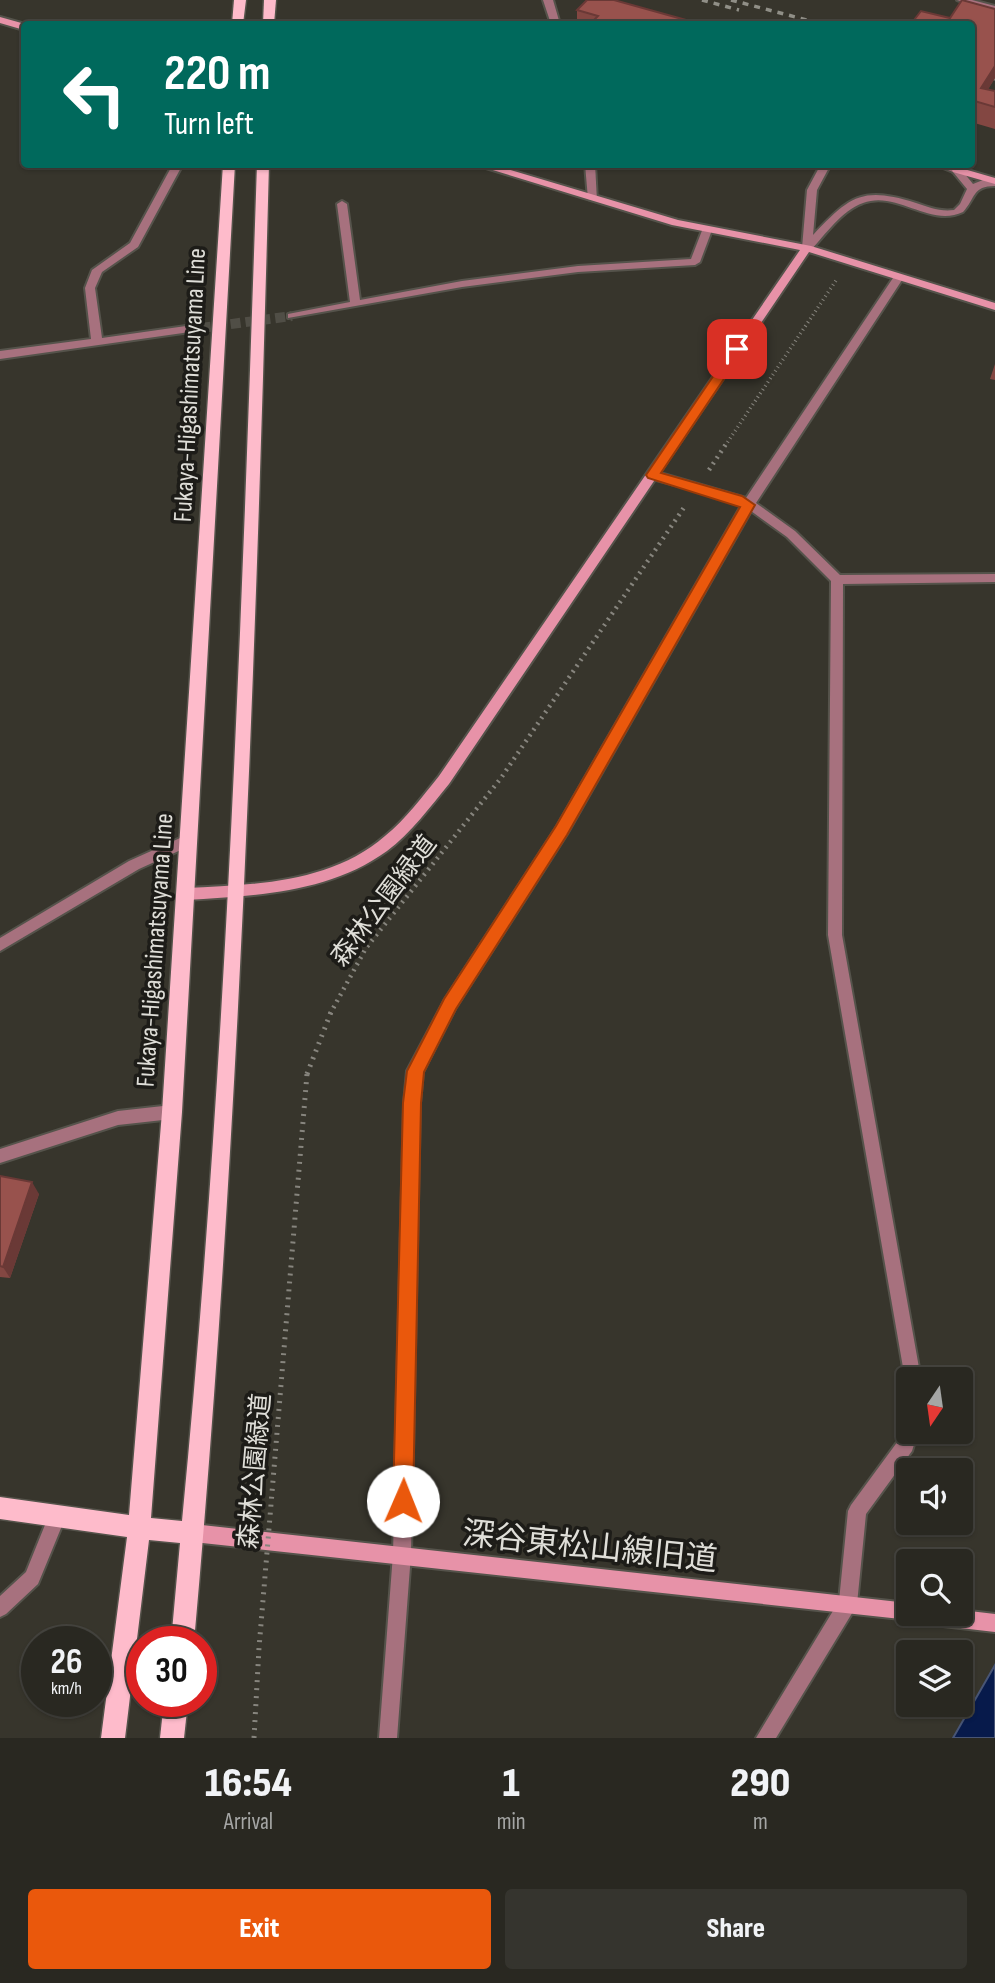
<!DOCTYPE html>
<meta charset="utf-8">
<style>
:root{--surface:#292821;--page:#35342e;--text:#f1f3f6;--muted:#a5a6a5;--line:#45443f;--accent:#ea580c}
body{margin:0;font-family:"Sofia Sans Condensed","Noto Sans JP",sans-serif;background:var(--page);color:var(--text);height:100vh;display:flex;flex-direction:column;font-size:26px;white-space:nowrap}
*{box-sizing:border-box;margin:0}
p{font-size:23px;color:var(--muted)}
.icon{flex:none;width:38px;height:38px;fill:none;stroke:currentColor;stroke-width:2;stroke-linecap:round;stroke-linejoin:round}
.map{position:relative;height:1738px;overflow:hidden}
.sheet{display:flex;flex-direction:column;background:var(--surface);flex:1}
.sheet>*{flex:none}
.hud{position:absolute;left:21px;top:21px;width:954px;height:147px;border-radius:7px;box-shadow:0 2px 5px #0004,0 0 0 2px var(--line);background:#00695c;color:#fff;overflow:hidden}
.needle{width:46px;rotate:193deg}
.buttons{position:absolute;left:896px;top:1367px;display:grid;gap:14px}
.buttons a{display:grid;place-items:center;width:77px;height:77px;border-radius:7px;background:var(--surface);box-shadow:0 2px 5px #0004,0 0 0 2px var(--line);font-size:35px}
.speed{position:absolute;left:21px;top:1626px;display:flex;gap:14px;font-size:35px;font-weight:700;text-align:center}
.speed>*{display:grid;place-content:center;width:91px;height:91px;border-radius:50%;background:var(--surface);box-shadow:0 2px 5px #0004,0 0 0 2px var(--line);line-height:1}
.speed small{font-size:18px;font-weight:400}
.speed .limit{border:10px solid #d22;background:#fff;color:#111}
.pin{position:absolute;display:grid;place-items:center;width:60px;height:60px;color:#fff;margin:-30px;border-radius:14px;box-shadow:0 4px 10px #0006}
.me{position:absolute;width:77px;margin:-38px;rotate:1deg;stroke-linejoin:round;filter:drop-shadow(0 0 5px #0008)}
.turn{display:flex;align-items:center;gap:24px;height:147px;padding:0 28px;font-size:32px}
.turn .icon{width:91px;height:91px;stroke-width:2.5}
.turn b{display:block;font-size:49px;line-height:60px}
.eta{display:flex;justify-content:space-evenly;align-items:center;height:119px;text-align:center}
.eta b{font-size:42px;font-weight:800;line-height:49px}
.primary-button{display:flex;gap:14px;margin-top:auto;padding:14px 28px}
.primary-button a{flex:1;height:80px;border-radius:7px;background:var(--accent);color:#fff;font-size:28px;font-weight:800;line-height:80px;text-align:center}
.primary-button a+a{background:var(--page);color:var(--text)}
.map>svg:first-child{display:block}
.water{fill:#071a4b;stroke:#485575;stroke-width:2}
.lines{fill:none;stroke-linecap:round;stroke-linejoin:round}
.street-tunnel{stroke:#504e46;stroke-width:10;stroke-dasharray:10 5;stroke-linecap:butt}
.lane-casing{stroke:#55534b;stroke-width:4}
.street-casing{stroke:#55534b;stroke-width:4}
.secondary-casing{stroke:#55534b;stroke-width:4}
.primary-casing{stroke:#55534b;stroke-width:3}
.path-far2{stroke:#87857e;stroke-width:3.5;stroke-dasharray:1 3.5;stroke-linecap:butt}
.path-far1{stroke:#87857e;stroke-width:4.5;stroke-dasharray:2 5;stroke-linecap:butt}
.path{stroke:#87857e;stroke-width:5;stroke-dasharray:2 6;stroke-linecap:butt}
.lane{fill:#a7717e;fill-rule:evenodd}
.street{fill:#a7717e;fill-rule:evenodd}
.secondary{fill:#e792a8;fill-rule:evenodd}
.primary{fill:#febbcb;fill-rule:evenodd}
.rail{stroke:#908f87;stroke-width:3.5;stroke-dasharray:6 6;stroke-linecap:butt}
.path-bridge{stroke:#87857e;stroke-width:5;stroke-dasharray:2 6;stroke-linecap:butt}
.wall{fill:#834742}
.shaded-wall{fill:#6a3936}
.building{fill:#98524d;stroke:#6a3936;stroke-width:2}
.route{fill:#ea580c;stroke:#983908;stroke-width:2}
.labels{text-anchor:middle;stroke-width:7;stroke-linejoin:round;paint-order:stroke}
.street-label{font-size:26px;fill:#dfded8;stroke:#1d1c18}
.near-street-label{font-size:32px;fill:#dfded8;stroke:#1d1c18}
</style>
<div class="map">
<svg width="995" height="1738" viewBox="0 0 995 1738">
<rect width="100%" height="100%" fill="#37352c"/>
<polygon class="water" points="995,1665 995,1738 953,1738"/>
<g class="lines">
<polyline class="street-tunnel" points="186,330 292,316"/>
<defs>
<polygon id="lane" points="957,0 972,0 995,6 995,12"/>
<g id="street">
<polygon points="543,0 553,0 560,24 551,24"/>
<polygon points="173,164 183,164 138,247 102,272 95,288 102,338 186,326 191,330 190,332 0,359 0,351 91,339 85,288 92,270 130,243"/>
<polygon points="585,164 595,164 597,201 588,199"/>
<path d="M821 164H831L817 190 813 235C850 196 862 186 916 203 928 207 940 212 954 210L960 204 967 189 953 172 933 164C956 164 959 166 973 184L983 180H995V186C972 186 976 198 963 212 930 228 897 190 863 203 842 210 825 235 811 250L807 251 802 248 807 190Z"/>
<polygon points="342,201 347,204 360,300 462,281 578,266 691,259 703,228 707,227 712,230 700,262 695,265 578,272 462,287 288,318 288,314 350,302 337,204"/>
<polygon points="899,274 904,277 756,503 795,531 840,575 995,574 995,582 843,584 842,935 921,1379 908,1379 908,1385 905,1379 828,935 831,581 787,537 751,511 567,834 455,1009 423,1072 420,1103 411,1554 397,1738 379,1738 393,1554 404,1103 407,1071 445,999 557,826 741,506 712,495 649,478 649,472 653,471 746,498 895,275"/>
<polygon points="189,834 194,836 196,840 194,844 139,869 0,951 0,938 129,861"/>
<polygon points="172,1105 177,1107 180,1112 177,1117 172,1119 118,1125 0,1163 0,1149 118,1111"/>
<polygon points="908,1424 908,1432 918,1432 912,1451 866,1514 857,1604 854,1610 776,1738 756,1738 839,1601 848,1511 851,1505 898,1441 903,1426"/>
<polygon points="57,1507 63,1510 66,1516 38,1584 6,1614 0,1617 0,1596 26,1572 51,1510"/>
</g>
<g id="secondary">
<polygon points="0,17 25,24 24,30 0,23"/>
<path d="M473 164H490L678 220 811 246 995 303V310L809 252 449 784C430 807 411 833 387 851 329 893 255 896 186 900L181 898 179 894 181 890 186 888C254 885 331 883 385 836 406 819 422 797 439 776L800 250 672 225Z"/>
<polygon points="957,167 995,178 995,184 953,172 952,170"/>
<polygon points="193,1524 908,1603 908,1614 961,1614 961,1610 995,1614 995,1632 917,1623 910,1620 193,1542 187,1539 184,1533 187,1527"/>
</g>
<g id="primary">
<polygon points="234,0 246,0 243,24 232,24"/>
<polygon points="264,0 276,0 274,24 263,24"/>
<path d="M223 164H235L182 1112 151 1518 182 1521C226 1070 242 617 257 164H269C256 658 238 1151 194 1642H171L180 1543 149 1540 125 1738H101L127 1537 0 1519V1497L129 1515 162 1112Z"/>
<polygon points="164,1701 188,1701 184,1738 160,1738"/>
</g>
</defs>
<use href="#lane" class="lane-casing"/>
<use href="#street" class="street-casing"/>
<use href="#secondary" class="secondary-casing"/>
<use href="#primary" class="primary-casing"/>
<polyline class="path-far2" points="725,446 837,279"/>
<g class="path-far1">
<polyline points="709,470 726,444"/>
<polyline points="330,1014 366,948 501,778 685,506"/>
</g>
<polyline class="path" points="307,1074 331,1012"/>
<use href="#lane" class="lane"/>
<use href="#street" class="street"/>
<use href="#secondary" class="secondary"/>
<use href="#primary" class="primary"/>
<g class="rail">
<polyline points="702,0 739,10"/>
<polyline points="731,0 822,24"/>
<polyline points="971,72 995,79"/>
</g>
<polyline class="path-bridge" points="254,1738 259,1648 307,1074"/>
</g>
<g class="wall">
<polygon points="962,0 995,9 995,78 988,89 995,91 995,129 971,122 971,24 911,24 921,11 950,18"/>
<polygon points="577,10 693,22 692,24 577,24"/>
<polygon points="995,364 995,380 990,379"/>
<polygon points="0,1176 39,1194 10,1278 0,1277"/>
</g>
<g class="shaded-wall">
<polygon points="995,66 995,78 980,103 981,88"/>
<polygon points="32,1182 39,1194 10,1278 3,1267"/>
</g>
<g class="building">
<polygon points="587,0 614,0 693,22 690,24 590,24 598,16 577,10"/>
<polygon points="962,0 995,9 995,66 981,88 995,91 995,107 971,100 971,24 911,24 921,11 950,18"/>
<polygon points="0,1176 32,1182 3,1267 0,1266"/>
</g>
<polygon class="route" points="737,345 744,349 661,473 742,496 755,505 567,835 456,1009 424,1072 421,1103 413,1501 410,1508 403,1511 396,1508 393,1501 403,1103 407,1071 444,999 556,826 740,507 648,478 646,475 733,347"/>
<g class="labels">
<g class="street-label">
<text transform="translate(189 385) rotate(-87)" y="9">Fukaya-Higashimatsuyama Line</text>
<text transform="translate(383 900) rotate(-53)" y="9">森林公園緑道</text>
<text transform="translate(154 950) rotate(-86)" y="9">Fukaya-Higashimatsuyama Line</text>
<text transform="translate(254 1471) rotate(-85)" y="9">森林公園緑道</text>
</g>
<g class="near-street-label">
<text transform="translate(590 1546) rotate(6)" y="11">深谷東松山線旧道</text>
</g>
</g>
</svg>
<div class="buttons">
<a><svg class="needle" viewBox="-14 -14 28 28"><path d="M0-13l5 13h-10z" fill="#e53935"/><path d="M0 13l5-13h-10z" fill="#a5a6a5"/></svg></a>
<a><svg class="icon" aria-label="sound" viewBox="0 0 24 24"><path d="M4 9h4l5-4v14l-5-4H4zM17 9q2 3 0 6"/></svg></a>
<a><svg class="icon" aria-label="search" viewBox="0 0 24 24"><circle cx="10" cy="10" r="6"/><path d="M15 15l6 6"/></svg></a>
<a><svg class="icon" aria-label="layers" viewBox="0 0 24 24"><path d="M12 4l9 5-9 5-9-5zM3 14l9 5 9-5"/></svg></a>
</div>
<div class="speed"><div>26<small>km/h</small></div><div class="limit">30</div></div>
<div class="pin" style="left:737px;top:349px;background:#d93025"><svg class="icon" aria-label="arrive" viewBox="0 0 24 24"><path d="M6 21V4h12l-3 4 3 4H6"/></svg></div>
<svg class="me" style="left:403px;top:1501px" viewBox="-20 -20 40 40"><circle r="19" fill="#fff"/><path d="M0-13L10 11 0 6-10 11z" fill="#ea580c"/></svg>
<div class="hud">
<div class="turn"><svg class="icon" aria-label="left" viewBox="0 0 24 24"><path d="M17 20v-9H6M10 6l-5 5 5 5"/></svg><div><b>220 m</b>Turn left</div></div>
</div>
</div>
<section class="sheet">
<div class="eta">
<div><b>16:54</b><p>Arrival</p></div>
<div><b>1</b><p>min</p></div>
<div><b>290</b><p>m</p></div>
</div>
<div class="primary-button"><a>Exit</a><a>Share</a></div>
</section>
